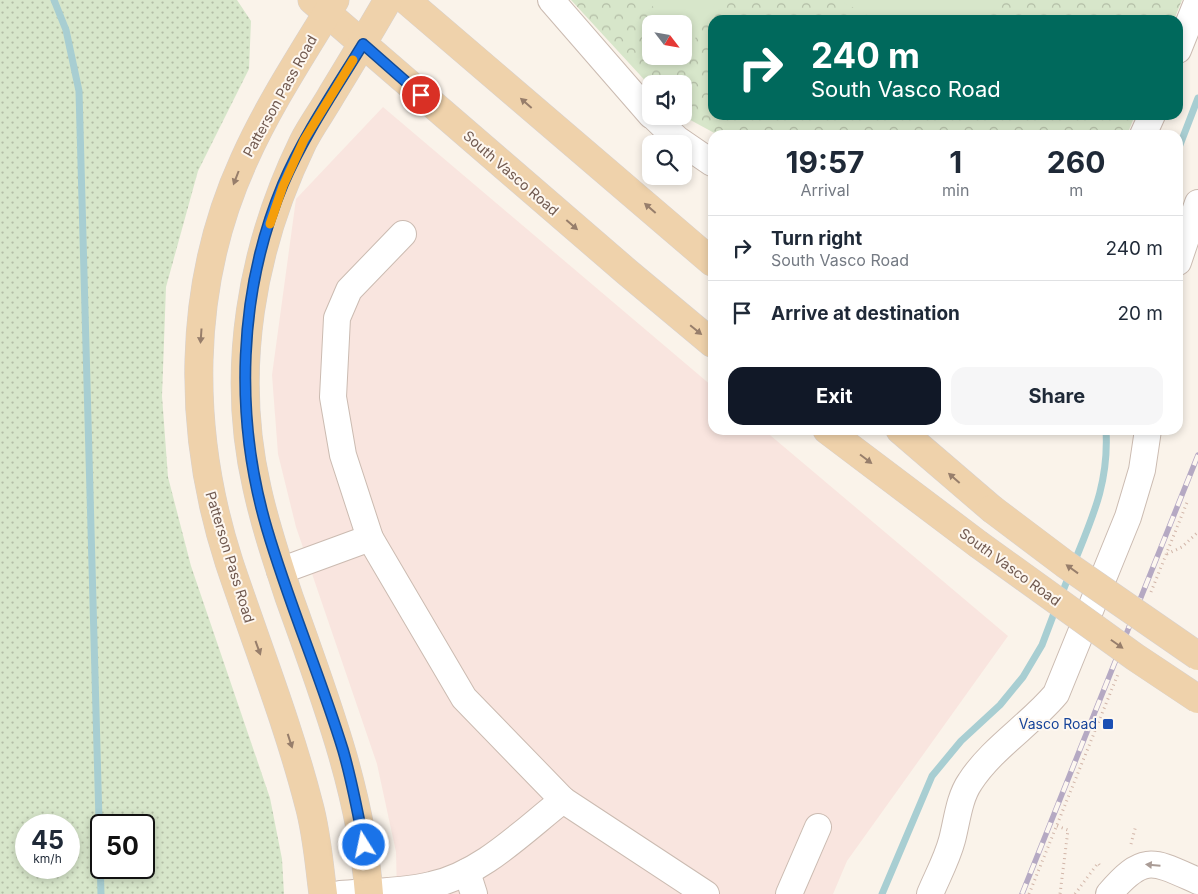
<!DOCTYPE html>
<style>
:root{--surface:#fff;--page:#f6f6f7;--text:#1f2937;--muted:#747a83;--line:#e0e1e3;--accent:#111827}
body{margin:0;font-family:Inter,sans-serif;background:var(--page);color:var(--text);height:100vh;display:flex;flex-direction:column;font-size:19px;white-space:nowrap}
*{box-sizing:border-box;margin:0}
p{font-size:16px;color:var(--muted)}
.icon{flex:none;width:28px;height:28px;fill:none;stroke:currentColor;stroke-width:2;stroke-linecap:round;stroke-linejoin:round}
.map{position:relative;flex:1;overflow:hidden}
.panel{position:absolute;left:708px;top:130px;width:475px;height:305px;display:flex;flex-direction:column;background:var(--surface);border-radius:15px;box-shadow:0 2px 8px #0003}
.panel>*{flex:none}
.hud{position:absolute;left:708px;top:15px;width:475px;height:105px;border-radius:15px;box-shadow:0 2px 8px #0003;background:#00695c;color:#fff;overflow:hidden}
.needle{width:32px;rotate:121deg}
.buttons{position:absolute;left:642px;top:15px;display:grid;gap:10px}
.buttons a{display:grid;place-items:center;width:50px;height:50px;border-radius:10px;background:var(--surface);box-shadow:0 2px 8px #0003;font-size:25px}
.speed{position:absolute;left:15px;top:814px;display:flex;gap:10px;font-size:25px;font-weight:700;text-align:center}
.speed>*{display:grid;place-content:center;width:65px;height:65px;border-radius:50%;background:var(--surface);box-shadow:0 2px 8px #0003;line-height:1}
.speed small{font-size:12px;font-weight:400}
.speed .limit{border:2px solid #111;border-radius:8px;background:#fff;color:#111}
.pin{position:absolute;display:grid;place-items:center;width:42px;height:42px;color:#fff;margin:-21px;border:2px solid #fff;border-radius:50%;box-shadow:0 1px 5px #0007}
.me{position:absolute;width:55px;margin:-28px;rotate:350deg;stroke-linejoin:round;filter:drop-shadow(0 0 4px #0008)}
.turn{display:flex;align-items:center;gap:18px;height:105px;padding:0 20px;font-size:22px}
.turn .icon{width:65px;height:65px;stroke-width:2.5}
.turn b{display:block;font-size:35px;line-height:42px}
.eta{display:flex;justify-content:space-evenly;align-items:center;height:85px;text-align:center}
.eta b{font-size:30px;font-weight:700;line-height:35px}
.cta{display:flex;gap:10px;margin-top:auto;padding:10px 20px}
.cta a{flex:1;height:58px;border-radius:15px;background:var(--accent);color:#fff;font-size:20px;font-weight:700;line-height:58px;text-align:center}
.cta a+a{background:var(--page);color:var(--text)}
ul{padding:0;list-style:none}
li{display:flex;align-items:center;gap:15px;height:65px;padding:0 20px;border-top:1px solid var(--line)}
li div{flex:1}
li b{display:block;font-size:19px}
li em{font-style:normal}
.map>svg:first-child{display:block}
.commercial{fill:#f9e5df}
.grass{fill:url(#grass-dots);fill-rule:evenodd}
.forest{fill:url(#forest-crowns);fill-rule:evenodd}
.pitch{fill:#d7e6ca}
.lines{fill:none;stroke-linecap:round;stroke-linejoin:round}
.stream{stroke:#a8ced2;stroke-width:7}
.minor-casing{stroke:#cbbbb1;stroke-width:28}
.major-casing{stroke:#d7d1ce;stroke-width:29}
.path{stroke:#d1b5a8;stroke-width:3;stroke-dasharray:1 4;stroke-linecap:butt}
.minor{stroke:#fff;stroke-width:26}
.major{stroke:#efd2ab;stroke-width:28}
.rail-casing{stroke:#b5a9c3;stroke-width:5.5}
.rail{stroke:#fdf7f0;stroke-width:4;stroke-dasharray:11;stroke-linecap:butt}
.major-bridge-casing{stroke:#d7d1ce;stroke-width:29;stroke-linecap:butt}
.major-bridge{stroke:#efd2ab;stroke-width:28}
.oneway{fill:#977e6b}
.oneway2{fill:#aa9c96}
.route-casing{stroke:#114b97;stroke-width:12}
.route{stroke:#1a73e8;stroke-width:9}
.slow{stroke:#f59e0b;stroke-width:9}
.transit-dot{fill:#1a4fb4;stroke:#fdf7f0;stroke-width:2}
.labels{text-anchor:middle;stroke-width:4;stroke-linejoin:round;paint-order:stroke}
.street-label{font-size:14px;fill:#715a50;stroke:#fdf7f0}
.transit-label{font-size:14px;fill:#164399;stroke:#fdf7f0;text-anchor:end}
</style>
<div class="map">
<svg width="1198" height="894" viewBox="0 0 1198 894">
<defs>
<pattern id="grass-dots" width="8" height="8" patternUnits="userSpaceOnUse" patternTransform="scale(1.25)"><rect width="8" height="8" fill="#d7e6ca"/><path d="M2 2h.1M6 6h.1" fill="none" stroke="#b3bda6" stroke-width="1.8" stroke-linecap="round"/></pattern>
<pattern id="forest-crowns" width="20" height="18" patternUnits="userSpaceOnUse" patternTransform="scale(1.25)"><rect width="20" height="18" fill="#d7e6ca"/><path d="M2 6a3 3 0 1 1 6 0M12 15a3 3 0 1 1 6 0" fill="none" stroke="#b3bda6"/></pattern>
</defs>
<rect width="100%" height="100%" fill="#faf3ea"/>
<polygon class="commercial" points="383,107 712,386 712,430 764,430 1008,636 847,861 833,894 397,894 396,852 377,764 296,527 278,454 272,375 296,199"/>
<path class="grass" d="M0 0H237L251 21 249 69 198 171 166 287 162 396 168 477 191 566 270 798 282 859 284 894H0ZM26 825H69V868H26ZM101 825H144V868H101Z"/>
<path class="forest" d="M571 0H1182L1174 20H712V115H1135L1127 135H718L683 116 684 84H651V87ZM651 24H684V56H651Z"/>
<g class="pitch">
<polygon points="646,0 717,0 692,44 684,36 684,24 671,24"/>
<polygon points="839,0 1001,0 998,6 972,20 877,20"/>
</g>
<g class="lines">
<g class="stream">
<polyline points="54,0 66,30 79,91 101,894"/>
<polyline points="1178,150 1198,98"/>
<path d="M1074 563C1093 516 1109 482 1106 430"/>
<polyline points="1061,596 1070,573"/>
<polyline points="882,894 932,776 961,741 1000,705 1023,677 1042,645 1056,608"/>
</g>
<defs>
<g id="minor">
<polyline points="551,0 651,115"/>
<polyline points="1178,50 1198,0"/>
<polyline points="653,116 677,139 712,163"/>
<polyline points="1143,135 1152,115"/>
<polyline points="403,234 349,290 337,318 333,397 343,455 370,538 464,698 563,800 706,894"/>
<polyline points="1178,262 1198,203"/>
<polyline points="280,571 370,538"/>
<polyline points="467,872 474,894"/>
<path d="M340 894C370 892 402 892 431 885 482 874 523 831 563 800"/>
<polyline points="789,894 818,827"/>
<path d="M930 894C937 877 947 859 952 840 957 821 959 798 970 782 992 748 1030 725 1056 694L1128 517 1142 470 1148 430"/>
<path d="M1109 894C1144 853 1153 861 1198 881"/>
</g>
<g id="major">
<polyline points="312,0 627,272 712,343"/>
<polyline points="406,0 712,262"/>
<polyline points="827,430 978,544"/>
<polyline points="900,430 992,509"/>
<path d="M323 894C319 864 317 834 309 805 288 723 256 643 229 562 187 432 186 287 244 160 269 104 303 53 335 0"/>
<path d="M369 894C361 790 324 695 289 597 277 561 265 525 257 488 230 371 251 249 303 142 311 126 323 110 332 94 351 63 370 31 388 0"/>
</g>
</defs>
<use href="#minor" class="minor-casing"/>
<use href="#major" class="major-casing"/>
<g class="path">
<polyline points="1167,554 1182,547 1198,532"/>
<polyline points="1151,592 1188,500"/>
<polyline points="1057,826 1068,830 1060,894"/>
<polyline points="1131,844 1136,825"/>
<polyline points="1029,894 1118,674"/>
<polyline points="1075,894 1098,863 1101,867"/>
</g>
<use href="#minor" class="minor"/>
<use href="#major" class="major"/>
<defs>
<polyline id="rail" points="1022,894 1198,455"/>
</defs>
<use href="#rail" class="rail-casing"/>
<use href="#rail" class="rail"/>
<defs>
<g id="major-bridge">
<polyline points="992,509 1065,564 1198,656"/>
<polyline points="978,544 1135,657 1198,699"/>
</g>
</defs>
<use href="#major-bridge" class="major-bridge-casing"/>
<use href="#major-bridge" class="major-bridge"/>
</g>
<defs><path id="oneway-solid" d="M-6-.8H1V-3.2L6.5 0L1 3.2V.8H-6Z" transform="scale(1.25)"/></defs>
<g class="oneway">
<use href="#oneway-solid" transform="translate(526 103) rotate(-139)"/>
<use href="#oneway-solid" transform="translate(236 178) rotate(111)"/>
<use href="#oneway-solid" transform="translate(650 208) rotate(-139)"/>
<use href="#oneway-solid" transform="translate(572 225) rotate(41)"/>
<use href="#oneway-solid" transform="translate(696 330) rotate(39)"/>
<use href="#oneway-solid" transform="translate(201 336) rotate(94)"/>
<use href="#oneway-solid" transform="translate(866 459) rotate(37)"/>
<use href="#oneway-solid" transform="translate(954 478) rotate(-139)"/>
<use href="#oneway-solid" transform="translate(1072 569) rotate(-144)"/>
<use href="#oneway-solid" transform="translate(1117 644) rotate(35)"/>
<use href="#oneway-solid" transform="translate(258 648) rotate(70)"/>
<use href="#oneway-solid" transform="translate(290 741) rotate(72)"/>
</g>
<use class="oneway2" href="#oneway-solid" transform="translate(1153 865) rotate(-175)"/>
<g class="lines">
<defs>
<path id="route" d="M364 845C358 813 352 781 343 750 320 675 289 604 267 529 234 417 238 292 283 184 304 135 335 90 363 44L421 95"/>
</defs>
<use href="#route" class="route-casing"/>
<use href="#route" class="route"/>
<polyline class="slow" points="270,224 283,186 304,140 353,60"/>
</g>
<rect class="transit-dot" x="1102" y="718" width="12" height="12" rx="2.5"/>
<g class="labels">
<g class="street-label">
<text transform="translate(280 96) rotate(-61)" y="5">Patterson Pass Road</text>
<text transform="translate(511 173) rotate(41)" y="5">South Vasco Road</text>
<text transform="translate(230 557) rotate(73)" y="5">Patterson Pass Road</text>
<text transform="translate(1010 567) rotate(36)" y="5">South Vasco Road</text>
</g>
<g class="transit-label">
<text x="1097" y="729">Vasco Road</text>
</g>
</g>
</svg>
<div class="buttons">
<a><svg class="needle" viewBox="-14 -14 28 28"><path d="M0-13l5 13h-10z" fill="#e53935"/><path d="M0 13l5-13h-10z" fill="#747a83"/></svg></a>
<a><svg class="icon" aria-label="sound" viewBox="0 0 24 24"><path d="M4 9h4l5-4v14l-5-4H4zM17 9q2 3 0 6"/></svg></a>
<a><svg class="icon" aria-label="search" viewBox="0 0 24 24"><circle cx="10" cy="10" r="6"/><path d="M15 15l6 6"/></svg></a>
</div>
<div class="speed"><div>45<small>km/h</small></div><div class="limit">50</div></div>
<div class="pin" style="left:421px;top:95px;background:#d93025"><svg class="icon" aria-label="arrive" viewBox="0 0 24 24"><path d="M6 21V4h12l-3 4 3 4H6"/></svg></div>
<svg class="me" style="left:364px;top:845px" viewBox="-20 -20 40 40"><circle r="17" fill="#1a73e8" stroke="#fff" stroke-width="3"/><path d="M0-11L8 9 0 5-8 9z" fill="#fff"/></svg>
<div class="hud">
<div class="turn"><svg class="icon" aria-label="right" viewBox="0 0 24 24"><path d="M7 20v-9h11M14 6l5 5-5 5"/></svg><div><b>240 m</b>South Vasco Road</div></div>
</div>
<section class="panel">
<div class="eta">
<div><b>19:57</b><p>Arrival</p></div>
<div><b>1</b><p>min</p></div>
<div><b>260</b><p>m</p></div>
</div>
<ul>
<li><svg class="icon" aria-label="right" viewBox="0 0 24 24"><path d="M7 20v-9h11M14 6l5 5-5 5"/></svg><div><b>Turn right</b><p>South Vasco Road</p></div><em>240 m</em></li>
<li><svg class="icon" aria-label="arrive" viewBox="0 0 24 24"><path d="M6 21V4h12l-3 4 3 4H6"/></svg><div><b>Arrive at destination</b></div><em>20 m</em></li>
</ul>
<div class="cta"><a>Exit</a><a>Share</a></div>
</section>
</div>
